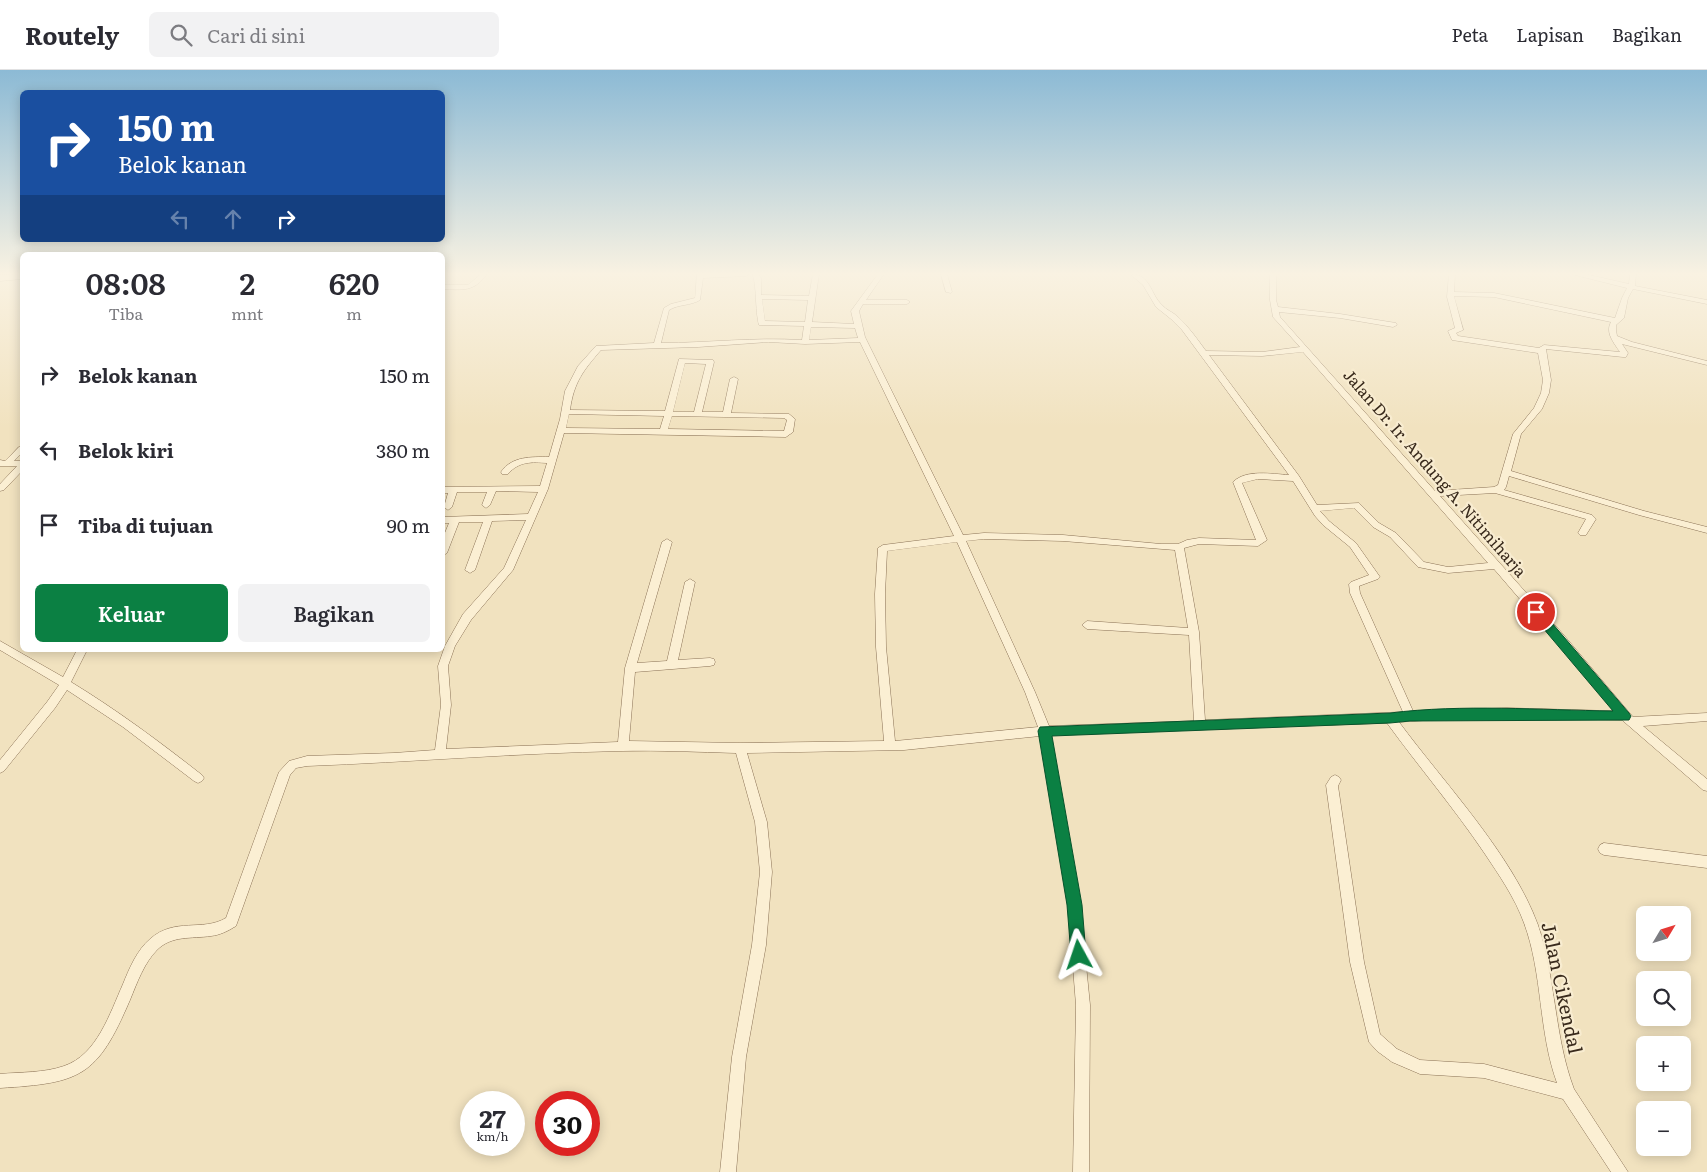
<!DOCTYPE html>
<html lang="id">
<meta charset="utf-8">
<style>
:root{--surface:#fff;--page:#f2f2f3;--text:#2b2b33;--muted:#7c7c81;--line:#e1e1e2;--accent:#0b8043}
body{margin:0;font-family:Literata,serif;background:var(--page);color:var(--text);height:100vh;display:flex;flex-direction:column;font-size:19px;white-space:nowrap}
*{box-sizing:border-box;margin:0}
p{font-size:16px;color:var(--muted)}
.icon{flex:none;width:28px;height:28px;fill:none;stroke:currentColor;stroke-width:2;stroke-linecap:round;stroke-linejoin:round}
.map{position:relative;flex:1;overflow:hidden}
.panel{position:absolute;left:20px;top:182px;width:425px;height:400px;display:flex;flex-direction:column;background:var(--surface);border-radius:8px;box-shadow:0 2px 12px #0003}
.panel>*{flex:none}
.guide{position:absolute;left:20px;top:20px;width:425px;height:152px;border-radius:8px;box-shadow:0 2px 12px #0003;background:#1a4fa0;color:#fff;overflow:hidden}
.needle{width:32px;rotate:52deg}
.fabs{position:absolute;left:1636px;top:836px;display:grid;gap:10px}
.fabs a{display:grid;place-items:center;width:55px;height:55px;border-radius:8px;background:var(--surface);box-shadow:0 2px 12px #0003;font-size:25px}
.speed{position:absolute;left:460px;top:1021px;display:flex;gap:10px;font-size:25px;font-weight:700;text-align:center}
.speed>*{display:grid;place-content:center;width:65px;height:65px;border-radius:50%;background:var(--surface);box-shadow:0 2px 12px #0003;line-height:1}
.speed small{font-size:12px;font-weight:400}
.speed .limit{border:8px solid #d22;background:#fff;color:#111}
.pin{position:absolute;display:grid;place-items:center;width:42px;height:42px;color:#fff;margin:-21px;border:2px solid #fff;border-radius:50%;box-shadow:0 1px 5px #0007}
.me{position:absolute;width:55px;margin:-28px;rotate:355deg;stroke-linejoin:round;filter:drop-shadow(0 0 4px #0008)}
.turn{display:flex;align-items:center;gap:18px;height:105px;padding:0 15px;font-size:22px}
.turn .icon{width:65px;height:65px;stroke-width:2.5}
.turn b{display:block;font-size:35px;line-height:42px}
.lanes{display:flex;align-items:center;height:48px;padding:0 15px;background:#0003;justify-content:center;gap:25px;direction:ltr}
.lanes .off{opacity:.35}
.eta{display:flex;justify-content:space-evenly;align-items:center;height:85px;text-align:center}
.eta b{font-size:30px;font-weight:600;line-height:35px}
.cta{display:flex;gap:10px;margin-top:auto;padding:10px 15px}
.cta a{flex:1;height:58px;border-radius:8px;background:var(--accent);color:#fff;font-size:20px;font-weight:600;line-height:58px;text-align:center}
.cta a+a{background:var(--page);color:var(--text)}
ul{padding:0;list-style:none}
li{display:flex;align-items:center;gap:15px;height:75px;padding:0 15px}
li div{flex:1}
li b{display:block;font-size:19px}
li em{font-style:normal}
header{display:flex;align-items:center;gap:30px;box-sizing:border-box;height:70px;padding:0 25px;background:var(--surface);border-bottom:1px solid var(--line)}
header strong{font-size:24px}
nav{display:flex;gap:28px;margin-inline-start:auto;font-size:18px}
.search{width:350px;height:45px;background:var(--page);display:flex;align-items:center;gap:12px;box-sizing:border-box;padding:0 18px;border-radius:8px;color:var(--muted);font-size:19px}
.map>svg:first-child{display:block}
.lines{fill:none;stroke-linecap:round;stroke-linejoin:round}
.street-casing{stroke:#8b7256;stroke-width:1}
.secondary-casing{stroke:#6d533a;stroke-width:1}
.street{fill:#fbefd3;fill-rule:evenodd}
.secondary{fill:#fbefd3;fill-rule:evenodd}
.route{fill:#0b8043;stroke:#07532c}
.labels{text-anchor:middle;stroke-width:4.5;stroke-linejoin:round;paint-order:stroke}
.street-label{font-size:16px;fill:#392a1c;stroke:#f8ecd0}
.near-street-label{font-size:19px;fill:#392a1c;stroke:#f8ecd0}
</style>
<header>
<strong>Routely</strong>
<div class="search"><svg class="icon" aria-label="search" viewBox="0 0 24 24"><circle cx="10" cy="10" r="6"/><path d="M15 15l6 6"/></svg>Cari di sini</div>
<nav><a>Peta</a><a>Lapisan</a><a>Bagikan</a></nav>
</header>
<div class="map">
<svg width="1707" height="1102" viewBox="0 0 1707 1102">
<rect width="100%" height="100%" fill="#f1e2bf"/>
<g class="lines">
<defs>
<g id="street">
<path d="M481 204H487C474 222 463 220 442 219V215H468Z"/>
<path d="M697 204H749L746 206 703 208 700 230C690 236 679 234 669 240L661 273C708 273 755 267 802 270L804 256 759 255C755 241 757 212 752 204H758L761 208V225L809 226 813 204H819L812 252 854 254 851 241 878 204H884L866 230H907L910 232 907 234H863L859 241 865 267 963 465 984 463 1063 465 1161 474H1178L1187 470 1199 468 1256 470 1233 412C1246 399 1272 404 1289 405L1182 260 1171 249 1156 237 1143 215 1130 204C1151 204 1150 224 1162 235 1166 240 1173 242 1178 247 1189 257 1197 269 1206 281L1262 282 1300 277 1273 247 1270 230V204H1276V230L1278 237 1340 244 1396 253 1397 255 1393 257 1340 248 1279 242 1280 247 1435 421 1494 417 1498 415 1513 364 1534 338 1541 323 1543 310 1538 283 1452 270 1448 261 1455 258 1447 227 1449 204H1455L1454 222 1494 223 1615 248 1622 228 1627 218 1575 205 1574 204H1585L1629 214 1630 204H1636L1635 216 1707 230V234L1633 219 1628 228 1624 248 1616 255V260L1617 266 1632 272 1707 291V295L1622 274 1628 283 1626 287H1623L1546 279 1551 310 1549 323 1542 339 1521 364 1511 401 1644 441 1707 457V463L1639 445 1509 406 1506 417 1504 420 1592 445 1596 449 1586 465H1580L1578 463 1586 449 1495 423 1440 426 1562 563 1633 647 1707 643V651L1643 656 1707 709V721L1703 720 1622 650 1477 647 1399 652C1444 713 1512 784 1538 855 1556 908 1554 966 1574 1019L1628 1102H1611L1563 1029 1484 1008 1420 1004 1392 992 1377 981 1369 972 1350 892 1326 715 1331 707 1335 705 1339 707 1341 710 1338 716 1364 892 1380 964 1397 979 1420 990 1484 994 1557 1013C1538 961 1543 904 1524 853 1515 828 1499 805 1485 784 1454 738 1419 697 1387 653L1051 665 1080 835 1090 935 1089 1102H1073L1076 935 1068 835 1040 666 904 680 747 683 767 752 772 802 766 875 746 987 736 1102H720L732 987 752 875 760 802 755 752 736 683C698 682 660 680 622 681 517 683 412 692 307 696L296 698 290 705 236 856C228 861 220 865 211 866 191 869 172 865 157 880 144 893 137 913 130 930 97 1007 81 1013 0 1018V1004C21 1002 44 1003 64 996 97 985 110 943 123 914 129 899 137 880 150 869 175 847 202 862 226 848L279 702 289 691 307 686 394 683 435 680 441 635 438 596 445 576 463 544 504 498 526 450 492 451 475 500 470 503 465 500 483 452H459L447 483 442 486V470L449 453H442V447L528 444 538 422 496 421 490 435 486 438 482 435 487 422H457L452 437 448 440 444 437 448 423H442V417L540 416 547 393C532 392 519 391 508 404H502L501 402C512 386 531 387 549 387L560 349 565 321 578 296 596 276 654 273 664 238 671 234 695 228ZM1454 226 1494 227 1611 252C1605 263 1614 273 1620 282L1544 275 1539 278 1458 266 1456 263 1463 260ZM762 229 808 230 805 252 765 251ZM811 257 855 258 858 268 809 270ZM769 272 805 274 860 272 954 466 883 475 878 478 875 524 876 577 884 671 740 673 629 671 635 602 710 596 714 595 715 592 714 589 710 588 678 590 695 512 690 509 685 512 667 591 637 593 672 472 667 469 662 472 625 598 618 672 446 679 451 635 448 596 455 576 471 550 513 500 548 419 564 363 786 367 793 362 795 349 789 344 731 343 738 309 734 307 730 309 723 342H702L714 292 713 290 679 289 665 341 570 340C574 312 583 301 601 280L698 277ZM1303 282 1488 493 1448 497 1424 492 1396 463 1379 453 1359 433 1317 435 1299 406 1209 285 1262 286ZM685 293 706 294 694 342H673ZM569 344 664 346 660 359 566 358ZM672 346 784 348 787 350 784 361 668 359ZM1258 409 1293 411 1315 446 1323 455 1350 477 1369 505 1351 512 1349 514 1350 523 1403 642 1205 650 1199 562 1184 478 1199 474 1258 476 1267 470 1242 413ZM1354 438 1373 457 1390 467 1418 497 1448 503 1494 499 1554 569 1614 641 1507 638 1413 641 1360 523 1359 516 1378 509 1380 507 1356 473 1329 451 1320 441ZM984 469 1063 471 1175 480 1188 558 1087 551 1082 555 1087 559 1189 565 1194 651 1049 656 1035 622 966 471ZM957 472 1025 622 1038 657 895 671 886 577 885 524 887 481Z"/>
<polygon points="941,204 947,204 952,222 951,223 946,222"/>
<polygon points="19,377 22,377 22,383 14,391 22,391 22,401 4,420 0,421 0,414 17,396 0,396 0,390 5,391"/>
<path d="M0 571 63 607 77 580H87L71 612C117 640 160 672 202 705L204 708 202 711 198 713 194 711 123 657 67 620 55 638 4 701 0 703V690L47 632 59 615 0 580Z"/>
<polygon points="1604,773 1707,786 1707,798 1604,785 1600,783 1598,779 1600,775"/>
</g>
<polygon id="secondary" points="22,204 22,209 0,211 0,205"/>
</defs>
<use href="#street" class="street-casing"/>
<use href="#secondary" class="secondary-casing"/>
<use href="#street" class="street"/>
<use href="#secondary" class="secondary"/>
</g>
<linearGradient id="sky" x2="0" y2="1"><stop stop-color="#8cbad5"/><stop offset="0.57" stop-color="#f9f2e2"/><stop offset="1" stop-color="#f9f2e2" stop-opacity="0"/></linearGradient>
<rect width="1707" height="358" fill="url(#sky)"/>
<path class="route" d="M1536 537 1540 539 1629 643 1631 646 1629 650 1410 651 1390 653 1052 666 1082 835 1086 885 1084 890 1079 892 1074 890 1071 885 1067 835 1038 661 1040 657 1390 643C1463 634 1539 640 1613 641L1532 545 1530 542Z"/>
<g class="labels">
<g class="street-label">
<text transform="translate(1435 403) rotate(49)" y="6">Jalan Dr. Ir. Andung A. Nitimiharja</text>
</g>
<g class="near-street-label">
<text transform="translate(1562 918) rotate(78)" y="7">Jalan Cikendal</text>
</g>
</g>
</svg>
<div class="fabs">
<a><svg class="needle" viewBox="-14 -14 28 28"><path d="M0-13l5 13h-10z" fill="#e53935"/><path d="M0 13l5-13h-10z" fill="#7c7c81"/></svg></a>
<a><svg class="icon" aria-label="search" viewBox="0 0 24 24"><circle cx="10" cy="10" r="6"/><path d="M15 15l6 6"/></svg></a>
<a>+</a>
<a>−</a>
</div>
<div class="speed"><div>27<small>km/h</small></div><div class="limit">30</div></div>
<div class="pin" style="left:1536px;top:542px;background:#d93025"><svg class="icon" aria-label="arrive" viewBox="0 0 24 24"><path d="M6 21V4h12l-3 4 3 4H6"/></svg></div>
<svg class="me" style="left:1079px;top:885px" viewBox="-20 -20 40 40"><path d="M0-17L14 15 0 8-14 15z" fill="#0b8043" stroke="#fff" stroke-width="4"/></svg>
<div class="guide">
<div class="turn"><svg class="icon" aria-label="right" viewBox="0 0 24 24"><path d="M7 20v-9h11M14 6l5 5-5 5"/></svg><div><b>150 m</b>Belok kanan</div></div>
<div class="lanes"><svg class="icon off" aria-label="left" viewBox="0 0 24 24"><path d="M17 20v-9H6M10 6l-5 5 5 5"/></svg><svg class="icon off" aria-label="ahead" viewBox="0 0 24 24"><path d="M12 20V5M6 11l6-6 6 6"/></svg><svg class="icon" aria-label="right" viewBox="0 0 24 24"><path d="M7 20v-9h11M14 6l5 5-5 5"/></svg></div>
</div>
<section class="panel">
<div class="eta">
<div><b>08:08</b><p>Tiba</p></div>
<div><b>2</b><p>mnt</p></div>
<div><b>620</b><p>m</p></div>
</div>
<ul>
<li><svg class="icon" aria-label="right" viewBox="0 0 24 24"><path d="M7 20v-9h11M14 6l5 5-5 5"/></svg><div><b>Belok kanan</b></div><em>150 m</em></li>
<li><svg class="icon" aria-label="left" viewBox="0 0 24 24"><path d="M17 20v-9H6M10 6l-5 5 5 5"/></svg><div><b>Belok kiri</b></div><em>380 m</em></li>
<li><svg class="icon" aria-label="arrive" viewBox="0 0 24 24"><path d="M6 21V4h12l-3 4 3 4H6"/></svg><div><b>Tiba di tujuan</b></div><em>90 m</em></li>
</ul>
<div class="cta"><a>Keluar</a><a>Bagikan</a></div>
</section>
</div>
